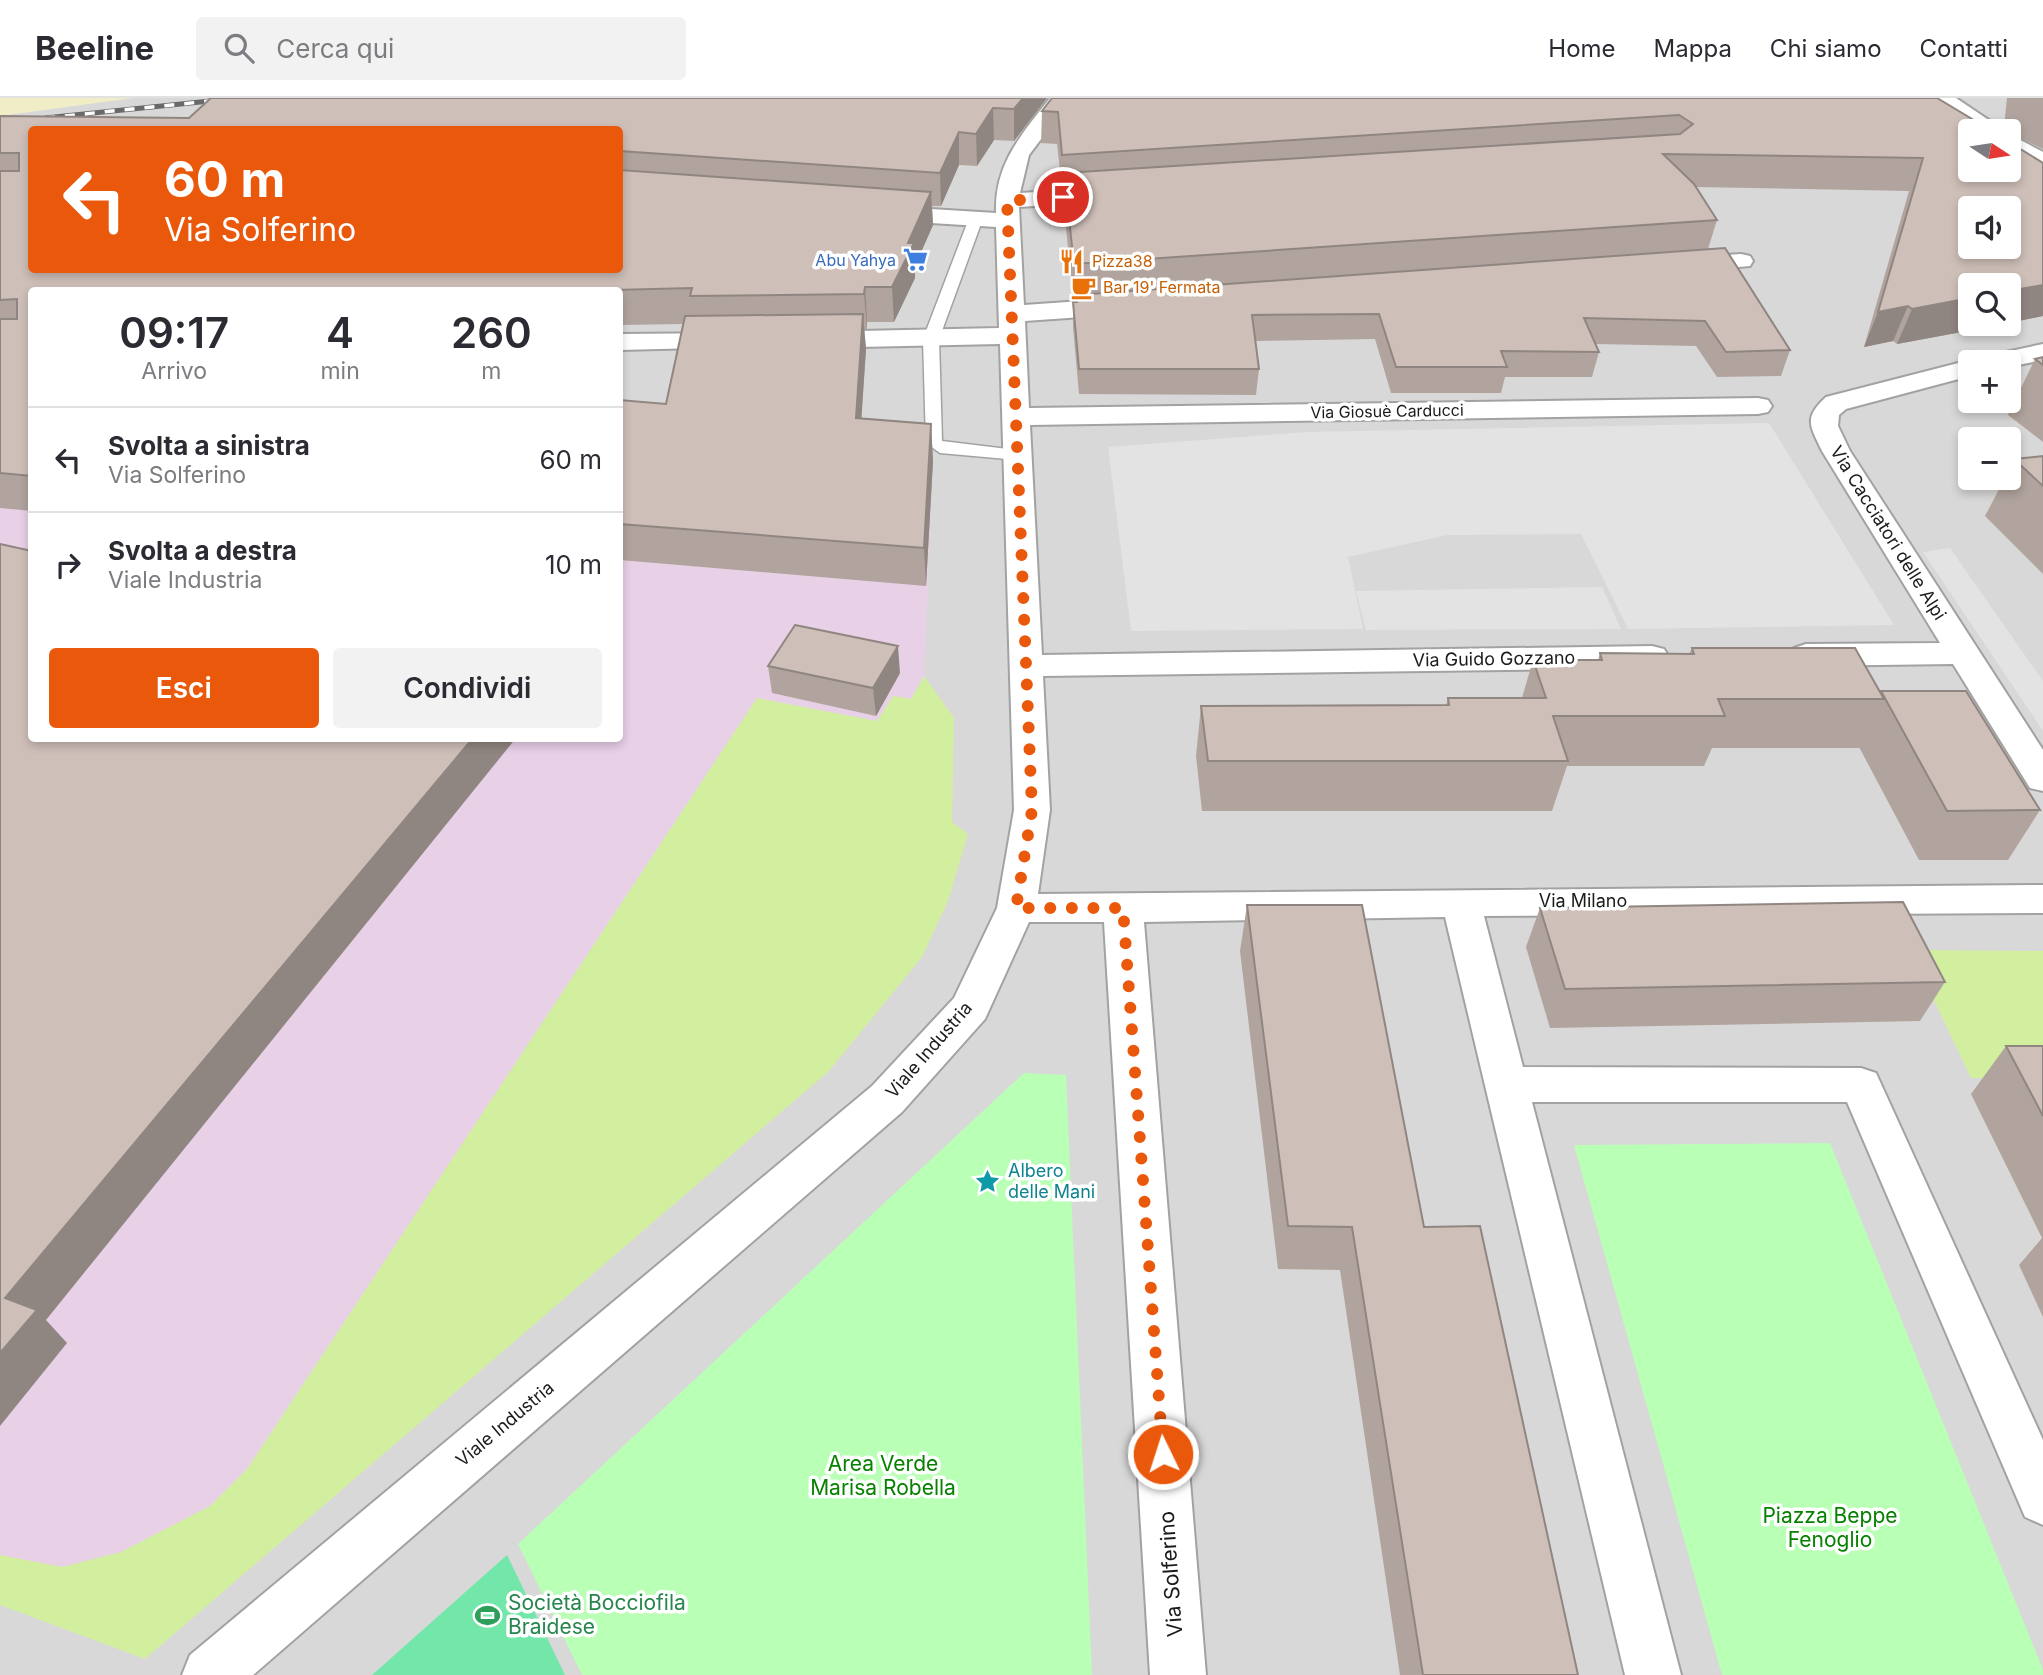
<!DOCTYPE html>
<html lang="it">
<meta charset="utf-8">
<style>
:root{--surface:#fff;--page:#f2f2f3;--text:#2b2b33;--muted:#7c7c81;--line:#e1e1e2;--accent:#ea580c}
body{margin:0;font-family:Inter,sans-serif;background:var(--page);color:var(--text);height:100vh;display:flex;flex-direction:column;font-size:26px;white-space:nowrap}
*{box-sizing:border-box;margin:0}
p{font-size:23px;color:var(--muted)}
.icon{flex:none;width:38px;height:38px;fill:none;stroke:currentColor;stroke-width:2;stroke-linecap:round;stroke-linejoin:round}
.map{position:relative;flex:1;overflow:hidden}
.panel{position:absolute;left:28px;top:189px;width:595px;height:455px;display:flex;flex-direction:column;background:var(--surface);border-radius:7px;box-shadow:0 4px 10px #0003}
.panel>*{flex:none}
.banner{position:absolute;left:28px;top:28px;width:595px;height:147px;border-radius:7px;box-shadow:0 4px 10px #0003;background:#ea580c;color:#fff;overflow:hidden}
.needle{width:46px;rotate:102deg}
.controls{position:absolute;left:1958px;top:21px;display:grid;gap:14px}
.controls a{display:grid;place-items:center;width:63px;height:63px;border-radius:7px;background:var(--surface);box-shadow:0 4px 10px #0003;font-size:35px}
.pin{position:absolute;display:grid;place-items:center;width:60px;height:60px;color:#fff;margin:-30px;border:4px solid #fff;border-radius:50%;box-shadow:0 2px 7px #0007}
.me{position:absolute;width:77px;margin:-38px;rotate:356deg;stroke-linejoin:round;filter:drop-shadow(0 0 5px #0008)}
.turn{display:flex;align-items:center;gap:24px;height:147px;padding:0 21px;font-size:32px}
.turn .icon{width:91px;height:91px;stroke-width:2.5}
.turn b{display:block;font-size:49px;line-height:60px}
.eta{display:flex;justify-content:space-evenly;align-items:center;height:119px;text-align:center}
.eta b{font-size:42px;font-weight:600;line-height:49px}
.primary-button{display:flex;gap:14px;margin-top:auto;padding:14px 21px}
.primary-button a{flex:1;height:80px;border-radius:7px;background:var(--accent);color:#fff;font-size:28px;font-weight:600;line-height:80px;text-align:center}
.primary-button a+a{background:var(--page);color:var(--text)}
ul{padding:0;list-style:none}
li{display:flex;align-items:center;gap:21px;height:105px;padding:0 21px;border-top:2px solid var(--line)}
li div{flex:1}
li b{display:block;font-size:26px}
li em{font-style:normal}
header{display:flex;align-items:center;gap:42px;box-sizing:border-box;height:98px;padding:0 35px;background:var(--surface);border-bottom:2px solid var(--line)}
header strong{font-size:33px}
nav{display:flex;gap:38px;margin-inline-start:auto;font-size:24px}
.search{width:490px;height:63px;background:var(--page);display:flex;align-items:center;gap:18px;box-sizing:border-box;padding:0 24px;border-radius:7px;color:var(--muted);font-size:26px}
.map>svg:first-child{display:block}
.residential{fill:#d9d8d8;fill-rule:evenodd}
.industrial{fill:#e8d0e7}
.farmland{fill:#f0edc7}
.grass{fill:#d1ef9e}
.park{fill:#b9ffb5}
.pitch{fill:#73e6aa}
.parking{fill:#e3e3e3}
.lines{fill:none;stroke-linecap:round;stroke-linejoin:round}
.service-casing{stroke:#a2a2a2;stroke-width:3}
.minor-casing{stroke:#a2a2a2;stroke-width:4}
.service{fill:#fff;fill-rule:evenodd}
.minor{fill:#fff;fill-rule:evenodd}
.rail-casing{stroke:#696969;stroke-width:5}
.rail{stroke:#fff;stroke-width:3.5;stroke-dasharray:10;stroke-linecap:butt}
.wall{fill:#b1a49e;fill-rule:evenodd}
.shaded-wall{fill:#908681}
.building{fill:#cebfb8;stroke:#908681;stroke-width:2;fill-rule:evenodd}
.route{stroke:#ea580c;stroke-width:12;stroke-dasharray:0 21.6}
.labels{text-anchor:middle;stroke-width:7;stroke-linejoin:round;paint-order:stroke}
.far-shop-label{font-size:16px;fill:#366cbe;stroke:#fff;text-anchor:end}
.far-food-label{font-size:16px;fill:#c56008;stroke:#fff;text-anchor:start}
.far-street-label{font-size:16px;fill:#1b1b1b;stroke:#fff}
.street-label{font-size:18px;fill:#1b1b1b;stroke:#fff}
.culture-label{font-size:18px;fill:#0d838f;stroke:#fff;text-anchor:start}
.near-park-label{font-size:21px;fill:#078200;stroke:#fff}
.near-street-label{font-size:21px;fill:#1b1b1b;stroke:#fff}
.near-leisure-label{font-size:21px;fill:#27864d;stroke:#fff;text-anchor:start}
</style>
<header>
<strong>Beeline</strong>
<div class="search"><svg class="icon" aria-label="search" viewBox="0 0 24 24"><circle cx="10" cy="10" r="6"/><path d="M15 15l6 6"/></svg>Cerca qui</div>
<nav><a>Home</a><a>Mappa</a><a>Chi siamo</a><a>Contatti</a></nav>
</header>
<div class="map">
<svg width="2043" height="1577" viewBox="0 0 2043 1577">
<rect width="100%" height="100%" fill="#eee7df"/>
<path class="residential" d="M0 0H2043V1577H0ZM32 32H620V172H32ZM1970 33H2009V72H1970ZM1970 110H2009V149H1970ZM1970 187H2009V226H1970ZM32 192H620V640H32ZM1970 264H2009V303H1970ZM1970 341H2009V380H1970Z"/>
<polygon class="industrial" points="0,254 31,254 32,640 620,640 620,338 933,363 924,578 954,620 952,724 968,736 948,803 922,859 829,973 145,1561 0,1507"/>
<polygon class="farmland" points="0,0 133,0 0,18"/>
<g class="grass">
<polygon points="924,578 954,620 952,724 968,736 948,803 922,859 829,973 145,1561 0,1507 0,1457 62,1469 121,1454 210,1408 247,1371 757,600 877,623 893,598 911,601"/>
<polygon points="1910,852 2043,853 2043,980 1971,980"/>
</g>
<g class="park">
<polygon points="1024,975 1066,977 1092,1577 582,1577 518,1446"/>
<polygon points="1830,1045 2043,1572 2043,1577 1722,1577 1574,1047"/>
</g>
<polygon class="pitch" points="507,1457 565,1577 372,1577"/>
<g class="parking">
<polygon points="1769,325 1894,527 1628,531 1581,436 1447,437 1348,459 1363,531 1131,533 1108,349 1308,334"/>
<polygon points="1950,450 2043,583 2043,633 1923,454"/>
<polygon points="1602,489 1621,531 1366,532 1356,493"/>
</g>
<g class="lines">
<defs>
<polygon id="service" points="975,119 982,123 939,241 942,343 1024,353 1027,357 1018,362 940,355 926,345 923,241 968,123"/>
<g id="minor">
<path d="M1050 0H1072L1029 57 1020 95 1117 89 1125 91 1129 96 1125 101 1117 103 1019 109 1024 207 1125 200 1134 203 1138 208 1134 213 1125 216 1025 223 1029 310 1758 300 1768 302 1772 308 1768 314 1758 316 1030 327 1042 557 1652 548 1664 551 1669 559 1664 567 1652 570 1043 578 1050 712 1038 796 2043 787V815L1484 818 1523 969 1861 970 1876 975 2043 1342V1427L2025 1419 1847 1004H1532L1681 1577H1625L1445 819 1144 824 1206 1577H1150L1104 824H1029L985 921 902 1014 253 1577H182L190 1557 872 988 954 900 997 810 1014 712 1000 246 812 250 803 248 799 242 803 236 812 234 999 230 996 129 882 122 874 120 870 115 874 110 882 108 996 115C994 66 1022 36 1050 0Z"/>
<polygon points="1930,0 1956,0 2005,33 1979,33"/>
<polygon points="2009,36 2043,54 2043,71 2009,53"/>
<polygon points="1741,156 1750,158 1753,163 1750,168 1681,174 1672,172 1669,167 1672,162 1681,160"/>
<polygon points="731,235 740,237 744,243 740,249 620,252 620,236"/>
<polygon points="2043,246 2043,262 2009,269 2009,264 1984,264 1987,258"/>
<path d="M1970 262 1980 264H1970V278L1846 311 1839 317 1838 328 1850 353 2043 652V693L2030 690 1953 566 1806 568 1794 564 1789 557 1794 550 1806 546 1940 545 1822 353C1810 328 1803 320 1826 299Z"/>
</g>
</defs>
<use href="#service" class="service-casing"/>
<use href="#minor" class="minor-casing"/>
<use href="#service" class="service"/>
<use href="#minor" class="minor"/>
<defs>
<polyline id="rail" points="45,20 239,0"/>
</defs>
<use href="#rail" class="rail-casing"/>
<use href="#rail" class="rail"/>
</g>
<g class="wall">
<path d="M1047 0 1014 43 994 42 977 68 959 67 941 108H932L933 127 915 168V180L894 224H867V231H864L866 251 861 321 931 326 933 363 926 488 620 462V302L666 306 684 226 620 227V192H32V413L0 410V18L189 20ZM620 32V172H32Z"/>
<polygon points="1937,0 2043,65 2043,218 2009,225 2009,187 1970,226 2005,226 1897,246 1893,243 1864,249 1909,93 1696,89 1717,122 1708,151 1790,252 1781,278 1717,279 1696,248 1595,246 1599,254 1592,279 1505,279 1501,295 1391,295 1375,241 1255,243 1259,271 1256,297 1079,296 1073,229 1073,204 1076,204 1076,201 1073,201 1064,109 1064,89 1062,90 1057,46 1041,45 1042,13"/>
<polygon points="2007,0 2043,0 2043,51 2009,35 2009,33 2006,33 2004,29"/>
<polygon points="2043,259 2043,344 2008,317 2035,261"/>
<polygon points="2043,358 2043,476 1985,418 2005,380 2009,380 2009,371 2014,361"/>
<polygon points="1692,550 1880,594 1881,593 2040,712 2008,762 1919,762 1859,649 1859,650 1712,650 1704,668 1567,668 1552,713 1202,713 1196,658 1201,608 1446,607 1448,600 1522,600 1533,562 1598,562 1600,555 1689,556"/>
<polygon points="768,568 900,575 876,618 772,595"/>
<polygon points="1247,807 1424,1129 1578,1577 1400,1577 1340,1172 1278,1171 1240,853"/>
<polygon points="1540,810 1945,884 1920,923 1550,930 1526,849"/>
<polygon points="2006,948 2043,948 2043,1219 2019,1167 2042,1140 1971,996"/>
</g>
<g class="shaded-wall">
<polygon points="1023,0 1047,0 1014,43 1014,11"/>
<polygon points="993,10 994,42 977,68 976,36"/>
<polygon points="959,34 959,67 941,108 940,75"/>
<polygon points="931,94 933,127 915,168 915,180 894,224 892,189 908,145"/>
<polygon points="2043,187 2043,218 2009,225 2009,193"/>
<polygon points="865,189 867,224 867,231 864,196"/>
<polygon points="1970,200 1970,226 2005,226 1897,246 1912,211"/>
<polygon points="1908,208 1893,243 1864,249 1878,214"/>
<polygon points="863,216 866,251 859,357 856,320"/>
<polygon points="931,326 933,363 926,488 924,450"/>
<polygon points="898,548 900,575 876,618 873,590"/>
<polygon points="473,640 516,640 46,1222 67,1245 0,1328 0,1255 5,1200"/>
</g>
<g class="building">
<polygon points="211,0 1023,0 1014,11 993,10 976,36 959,34 940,75 620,53 620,32 32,32 32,172 620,172 620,72 931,94 908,145 914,145 892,189 865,189 864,196 690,198 692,190 613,192 32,192 32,378 0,375 0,221 17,221 17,201 0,202 0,73 19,73 19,55 0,55 0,18 189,20"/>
<path d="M1052 0H1937L1992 33H1970V72H2009V44L2043 65V187L2009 193V187H1970V200L1912 211 1908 208 1878 214 1923 60 1663 56 1694 86 1717 122 1074 166 1064 75 1680 36 1693 26 1679 17 1062 57 1058 14 1042 13ZM1970 110H2009V149H1970Z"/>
<polygon points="1725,150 1790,252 1726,254 1705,223 1584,220 1599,254 1501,253 1507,269 1396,269 1379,216 1252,217 1259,271 1079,271 1073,204 1077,204 1076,197"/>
<polygon points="863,216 856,320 931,326 924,450 620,426 620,302 666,306 685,218"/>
<polygon points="2043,259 2043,267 2035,261"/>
<polygon points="2043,358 2043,388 2014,361"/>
<polygon points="0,446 32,453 32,640 473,640 5,1200 37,1212 0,1255"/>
<polygon points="795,527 898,548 873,590 768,568"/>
<polygon points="1692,550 1855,550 1884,601 1718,601 1725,618 1553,618 1568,663 1208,663 1201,608 1449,607 1448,600 1546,600 1533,562 1602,562 1600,555 1694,556"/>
<polygon points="1881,593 1966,593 2040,712 1947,713"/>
<polygon points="1903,804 1945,884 1565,891 1540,810"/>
<polygon points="1247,807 1362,807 1424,1129 1480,1128 1578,1577 1423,1577 1352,1129 1288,1128"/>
<polygon points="2006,948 2043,948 2043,1018"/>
</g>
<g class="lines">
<polyline class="route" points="1063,99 1007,103 1032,712 1016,810 1123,810 1163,1356"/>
</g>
<defs>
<symbol id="supermarket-bare" viewBox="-9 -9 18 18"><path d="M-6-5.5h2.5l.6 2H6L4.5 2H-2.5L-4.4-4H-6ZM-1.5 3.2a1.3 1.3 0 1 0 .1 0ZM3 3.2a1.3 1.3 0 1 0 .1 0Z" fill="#3f7fe0" stroke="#fff" stroke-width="2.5" paint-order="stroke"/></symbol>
<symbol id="restaurant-bare" viewBox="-9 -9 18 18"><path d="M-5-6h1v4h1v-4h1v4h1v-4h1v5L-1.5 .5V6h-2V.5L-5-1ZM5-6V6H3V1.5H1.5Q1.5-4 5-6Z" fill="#e8710a" stroke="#fff" stroke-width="2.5" paint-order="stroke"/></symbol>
<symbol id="cafe-bare" viewBox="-9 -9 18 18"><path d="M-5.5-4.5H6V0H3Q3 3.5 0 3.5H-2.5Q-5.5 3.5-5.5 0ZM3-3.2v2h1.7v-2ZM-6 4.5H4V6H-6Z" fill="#e8710a" stroke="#fff" stroke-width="2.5" paint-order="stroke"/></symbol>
<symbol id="sight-bare" viewBox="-9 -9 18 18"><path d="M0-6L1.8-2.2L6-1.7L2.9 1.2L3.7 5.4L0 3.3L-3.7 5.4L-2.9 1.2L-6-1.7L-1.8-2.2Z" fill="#0f9aa8" stroke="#fff" stroke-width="2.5" paint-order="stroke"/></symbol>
<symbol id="stadium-bare" viewBox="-9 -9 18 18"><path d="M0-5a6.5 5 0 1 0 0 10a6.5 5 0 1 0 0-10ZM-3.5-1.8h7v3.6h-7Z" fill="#2e9e5b" stroke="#fff" stroke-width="2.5" paint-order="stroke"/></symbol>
</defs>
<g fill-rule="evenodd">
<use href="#supermarket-bare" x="898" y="144" width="35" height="35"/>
<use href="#restaurant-bare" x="1054" y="146" width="35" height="35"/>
<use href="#cafe-bare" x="1066" y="172" width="35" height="35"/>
<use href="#sight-bare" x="970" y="1066" width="35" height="35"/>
<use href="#stadium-bare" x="470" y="1500" width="35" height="35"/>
</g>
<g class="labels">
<g class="far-shop-label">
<text x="896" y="168">Abu Yahya</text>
</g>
<g class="far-food-label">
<text x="1092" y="169">Pizza38</text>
<text x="1103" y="195">Bar 19' Fermata</text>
</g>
<g class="far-street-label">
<text transform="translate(1387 313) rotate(-1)" y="6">Via Giosuè Carducci</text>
</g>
<g class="street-label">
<text transform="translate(1888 435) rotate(58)" y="6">Via Cacciatori delle Alpi</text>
<text transform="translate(1494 561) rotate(-1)" y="6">Via Guido Gozzano</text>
<text x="1583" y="809">Via Milano</text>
<text transform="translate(929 952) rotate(-49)" y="6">Viale Industria</text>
<text transform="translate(505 1326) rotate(-40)" y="6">Viale Industria</text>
</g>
<g class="culture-label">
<text x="1008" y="1079">Albero<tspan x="1008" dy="21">delle Mani</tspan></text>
</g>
<g class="near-park-label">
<text x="883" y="1373">Area Verde<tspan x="883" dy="24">Marisa Robella</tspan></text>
<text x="1830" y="1425">Piazza Beppe<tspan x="1830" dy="24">Fenoglio</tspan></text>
</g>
<g class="near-street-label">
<text transform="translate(1171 1476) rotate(-94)" y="7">Via Solferino</text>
</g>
<g class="near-leisure-label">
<text x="508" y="1512">Società Bocciofila<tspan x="508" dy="24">Braidese</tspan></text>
</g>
</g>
</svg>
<div class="controls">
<a><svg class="needle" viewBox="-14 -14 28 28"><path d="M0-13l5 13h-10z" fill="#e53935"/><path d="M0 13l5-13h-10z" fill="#7c7c81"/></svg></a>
<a><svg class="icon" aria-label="sound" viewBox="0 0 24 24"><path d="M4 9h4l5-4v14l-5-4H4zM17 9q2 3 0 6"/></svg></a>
<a><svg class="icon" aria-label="search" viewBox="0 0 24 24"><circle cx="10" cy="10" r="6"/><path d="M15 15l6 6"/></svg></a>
<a>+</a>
<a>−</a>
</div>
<div class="pin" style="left:1063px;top:99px;background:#d93025"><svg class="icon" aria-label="arrive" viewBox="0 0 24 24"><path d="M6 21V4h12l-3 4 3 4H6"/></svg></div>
<svg class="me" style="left:1163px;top:1356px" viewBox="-20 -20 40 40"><circle r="17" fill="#ea580c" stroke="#fff" stroke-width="3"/><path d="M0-11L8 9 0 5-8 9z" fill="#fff"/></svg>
<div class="banner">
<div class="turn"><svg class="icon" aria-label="left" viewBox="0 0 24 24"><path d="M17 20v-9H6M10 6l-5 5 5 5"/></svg><div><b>60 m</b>Via Solferino</div></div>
</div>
<section class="panel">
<div class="eta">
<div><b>09:17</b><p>Arrivo</p></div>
<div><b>4</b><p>min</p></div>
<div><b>260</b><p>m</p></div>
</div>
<ul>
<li><svg class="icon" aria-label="left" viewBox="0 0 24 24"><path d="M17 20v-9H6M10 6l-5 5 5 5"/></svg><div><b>Svolta a sinistra</b><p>Via Solferino</p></div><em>60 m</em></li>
<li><svg class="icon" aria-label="right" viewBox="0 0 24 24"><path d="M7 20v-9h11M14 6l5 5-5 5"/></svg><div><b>Svolta a destra</b><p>Viale Industria</p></div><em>10 m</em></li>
</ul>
<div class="primary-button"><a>Esci</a><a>Condividi</a></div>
</section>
</div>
